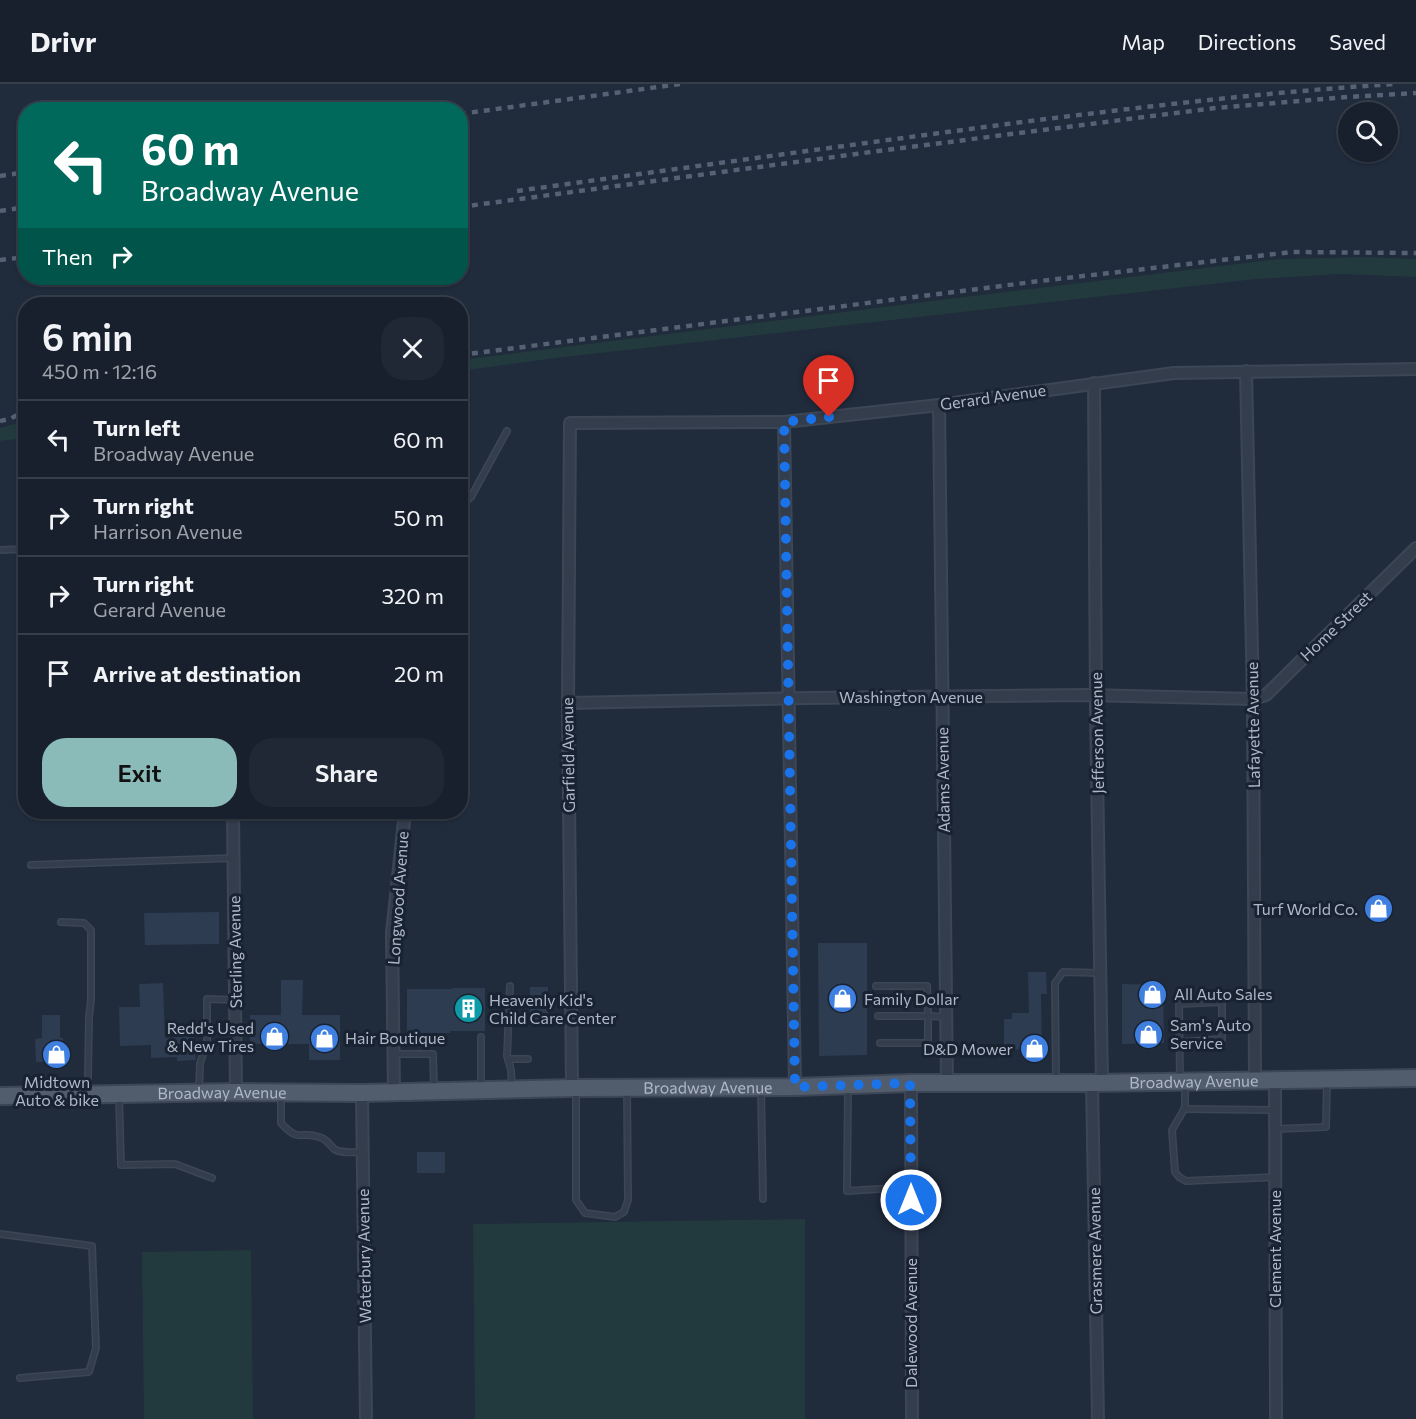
<!DOCTYPE html>
<meta charset="utf-8">
<style>
:root{--surface:#18202d;--page:#212835;--text:#f1f3f6;--muted:#9fa3aa;--line:#363e49;--accent:#8bbbb9}
body{margin:0;font-family:Commissioner,sans-serif;background:var(--page);color:var(--text);height:100vh;display:flex;flex-direction:column;font-size:22px;white-space:nowrap}
*{box-sizing:border-box;margin:0}
p{font-size:20px;color:var(--muted)}
.icon{flex:none;width:33px;height:33px;fill:none;stroke:currentColor;stroke-width:2;stroke-linecap:round;stroke-linejoin:round}
.map{position:relative;flex:1;overflow:hidden}
.details{position:absolute;left:18px;top:213px;width:450px;height:522px;display:flex;flex-direction:column;background:var(--surface);border-radius:24px;box-shadow:0 2px 4px #0004,0 0 0 2px var(--line)}
.details>*{flex:none}
.banner{position:absolute;left:18px;top:18px;width:450px;height:183px;border-radius:24px;box-shadow:0 2px 4px #0004,0 0 0 2px var(--line);background:#00695c;color:#fff;overflow:hidden}
.tools{position:absolute;left:1338px;top:18px;display:grid;gap:12px}
.tools a{display:grid;place-items:center;width:60px;height:60px;border-radius:50%;background:var(--surface);box-shadow:0 2px 4px #0004,0 0 0 2px var(--line);font-size:30px}
.pin{position:absolute;display:grid;place-items:center;width:51px;height:51px;color:#fff;margin:-62px -26px;border-radius:50% 50% 50% 0;rotate:-45deg;box-shadow:0 0 6px #0007}
.pin .icon{rotate:45deg}
.me{position:absolute;width:66px;margin:-33px;rotate:0deg;stroke-linejoin:round;filter:drop-shadow(0 0 4px #0008)}
.turn{display:flex;align-items:center;gap:21px;height:126px;padding:0 24px;font-size:27px}
.turn .icon{width:78px;height:78px;stroke-width:2.5}
.turn b{display:block;font-size:42px;line-height:51px}
.then{display:flex;align-items:center;height:57px;padding:0 24px;background:#0003;gap:12px;font-size:22px}
.round{display:grid;place-items:center;flex:none;width:63px;height:63px;border-radius:24px;background:var(--page)}
.headline{display:flex;align-items:center;justify-content:space-between;height:102px;padding:0 24px}
h1{font-size:36px;font-weight:600;line-height:45px}
.cta{display:flex;gap:12px;margin-top:auto;padding:12px 24px}
.cta a{flex:1;height:69px;border-radius:24px;background:var(--accent);color:#111;font-size:24px;font-weight:600;line-height:69px;text-align:center}
.cta a+a{background:var(--page);color:var(--text)}
ul{padding:0;list-style:none}
li{display:flex;align-items:center;gap:18px;height:78px;padding:0 24px;border-top:2px solid var(--line)}
li div{flex:1}
li b{display:block;font-size:22px}
li em{font-style:normal}
header{display:flex;align-items:center;gap:36px;box-sizing:border-box;height:84px;padding:0 30px;background:var(--surface);border-bottom:2px solid var(--line)}
header strong{font-size:28px}
nav{display:flex;gap:33px;margin-inline-start:auto;font-size:21px}
.map>svg:first-child{display:block}
.green{fill:#22393d}
.building{fill:#2e3c51}
.lines{fill:none;stroke-linecap:round;stroke-linejoin:round}
.lane-casing{stroke:#3d4655;stroke-width:8}
.street-casing{stroke:#3d4655;stroke-width:14}
.primary-casing{stroke:#3d4655;stroke-width:20}
.lane{stroke:#343d4c;stroke-width:5}
.street{stroke:#343d4c;stroke-width:10}
.primary{stroke:#515c6c;stroke-width:16}
.rail{stroke:#556174;stroke-width:4.5;stroke-dasharray:6 6;stroke-linecap:butt}
.route{stroke:#1a73e8;stroke-width:10;stroke-dasharray:0 18}
.labels{text-anchor:middle;stroke-width:6;stroke-linejoin:round;paint-order:stroke}
.street-label{font-size:16px;fill:#afb8c8;stroke:#192231}
.poi-label{font-size:16px;fill:#afb8c8;stroke:#192231;text-anchor:start}
</style>
<header>
<strong>Drivr</strong>
<nav><a>Map</a><a>Directions</a><a>Saved</a></nav>
</header>
<div class="map">
<svg width="1416" height="1335" viewBox="0 0 1416 1335">
<rect width="100%" height="100%" fill="#202b3c"/>
<g class="green">
<polygon points="1367,173 1416,175 1416,193 1341,190 1256,195 556,274 461,287 461,276 988,210 1279,175"/>
<polygon points="25,337 25,354 0,357 0,344"/>
<polygon points="805,1135 805,1335 475,1335 473,1140"/>
<polygon points="251,1166 253,1335 144,1335 142,1168"/>
</g>
<g class="building">
<polygon points="219,828 219,860 145,861 144,829"/>
<polygon points="818,859 867,859 867,971 819,972"/>
<polygon points="1028,888 1046,888 1047,910 1041,910 1042,969 1027,969 1027,965 1004,966 1004,935 1012,935 1012,929 1029,929"/>
<polygon points="281,896 303,896 302,931 340,931 340,976 309,976 309,960 250,960 250,931 281,931"/>
<polygon points="163,899 165,954 194,952 196,976 177,977 177,973 151,974 151,961 120,962 119,923 140,923 139,900"/>
<polygon points="1122,900 1163,901 1164,959 1122,960"/>
<rect x="530" y="903" width="18" height="35"/>
<polygon points="452,904 485,904 485,947 450,947 450,949 407,949 407,905 452,905"/>
<polygon points="42,931 60,931 60,954 63,954 63,977 36,978 35,955 42,954"/>
<rect x="417" y="1068" width="28" height="21"/>
</g>
<g class="lines">
<defs>
<g id="lane">
<polyline points="460,423 471,413 507,347"/>
<polyline points="0,466 26,465"/>
<polyline points="31,781 234,774"/>
<polyline points="61,838 84,839 91,846 91,916 89,933 88,993 86,1009"/>
<polyline points="510,902 507,972 511,986 512,1002"/>
<polyline points="876,902 927,902 928,932 947,933"/>
<polyline points="878,932 928,932 928,959 880,959"/>
<polyline points="481,953 481,1003"/>
<polyline points="1179,958 1222,955 1222,918 1179,920 1180,995"/>
<polyline points="394,970 433,970 434,1004"/>
<polyline points="508,975 528,975"/>
<polyline points="1056,997 1055,899 1063,888 1100,889"/>
<polyline points="1185,998 1185,1023 1182,1029 1172,1046 1175,1088 1179,1093 1186,1097 1275,1093"/>
<polyline points="848,1003 847,1107 911,1103"/>
<polyline points="576,1005 576,1116 585,1129 615,1133 624,1128 628,1116 627,1005"/>
<polyline points="761,1005 763,1115"/>
<polyline points="199,1007 200,980 207,957 207,915 235,916"/>
<path d="M281 1010V1039C300 1060 300 1046 319 1053 327 1055 329 1060 334 1065 342 1070 354 1068 363 1068"/>
<polyline points="119,1012 121,1081 175,1080 212,1094"/>
<polyline points="1184,1025 1274,1026"/>
<polyline points="1276,1045 1326,1043 1327,997"/>
<polyline points="0,1150 92,1162 96,1264 89,1288 20,1294"/>
</g>
<g id="street">
<polyline points="1246,287 1253,615 1255,996"/>
<polyline points="1094,299 1096,624 1102,999"/>
<polyline points="939,321 947,999"/>
<polyline points="784,338 795,1003"/>
<polyline points="568,619 807,614 1088,611 1253,615 1266,611 1416,464"/>
<polyline points="233,728 236,1008"/>
<polyline points="1275,996 1276,1335"/>
<polyline points="911,999 912,1335"/>
<polyline points="1092,999 1098,1335"/>
<polyline points="572,1004 568,619 570,339 784,338 939,321 1174,289 1416,285"/>
<polyline points="362,1009 366,1335"/>
<polyline points="394,1009 392,849 405,728"/>
</g>
<g id="primary">
<path id="s1" d="M0 1012 236 1008 362 1009 572 1004 795 1003 911 999H1092L1416 994"/>
</g>
</defs>
<use href="#lane" class="lane-casing"/>
<use href="#street" class="street-casing"/>
<use href="#primary" class="primary-casing"/>
<use href="#lane" class="lane"/>
<use href="#street" class="street"/>
<use href="#primary" class="primary"/>
<g class="rail">
<polyline points="460,30 680,0"/>
<polyline points="0,92 26,88"/>
<path d="M517 107C683 84 849 61 1015 39 1141 23 1267 8 1394 0"/>
<polyline points="460,123 871,68 1215,24 1348,13 1416,9"/>
<polyline points="0,127 26,123"/>
<polyline points="0,176 26,173"/>
<polyline points="460,271 1040,197 1292,168 1416,169"/>
<polyline points="0,337 10,335 26,326"/>
</g>
</g>
<g class="lines">
<polyline class="route" points="829,333 784,338 795,1003 910,999 911,1116"/>
</g>
<defs>
<symbol id="shop-disc" viewBox="-11 -11 22 22"><circle r="9.5" fill="#3f7fe0" stroke="#192231"/><path d="M-5-2.5h2.3a2.7 3.5 0 0 1 5.4 0H5L5.5 6h-11ZM-1.5-2.5h3a1.5 2.3 0 0 0-3 0Z" fill="#fff"/></symbol>
<symbol id="building-disc" viewBox="-11 -11 22 22"><circle r="9.5" fill="#0f9aa8" stroke="#192231"/><path d="M-4-6H4V6H1V3H-1V6H-4ZM-2.5-4.3h1.7v1.8h-1.7ZM.8-4.3h1.7v1.8H.8ZM-2.5-1h1.7V.8h-1.7ZM.8-1h1.7V.8H.8Z" fill="#fff"/></symbol>
</defs>
<g fill-rule="evenodd">
<use href="#shop-disc" x="1362" y="808" width="33" height="33"/>
<use href="#shop-disc" x="1136" y="894" width="33" height="33"/>
<use href="#shop-disc" x="826" y="898" width="33" height="33"/>
<use href="#building-disc" x="452" y="908" width="33" height="33"/>
<use href="#shop-disc" x="1132" y="934" width="33" height="33"/>
<use href="#shop-disc" x="258" y="936" width="33" height="33"/>
<use href="#shop-disc" x="308" y="938" width="33" height="33"/>
<use href="#shop-disc" x="1018" y="948" width="33" height="33"/>
<use href="#shop-disc" x="40" y="954" width="33" height="33"/>
</g>
<g class="labels">
<g class="street-label">
<text transform="translate(993 313) rotate(-8)" y="6">Gerard Avenue</text>
<text transform="translate(1336 542) rotate(-44)" y="6">Home Street</text>
<text x="911" y="619">Washington Avenue</text>
<text transform="translate(1253 641) rotate(-91)" y="6">Lafayette Avenue</text>
<text transform="translate(1097 649) rotate(-91)" y="6">Jefferson Avenue</text>
<text transform="translate(568 671) rotate(-91)" y="6">Garfield Avenue</text>
<text transform="translate(943 696) rotate(-91)" y="6">Adams Avenue</text>
<text transform="translate(398 814) rotate(-86)" y="6">Longwood Avenue</text>
<text transform="translate(235 868) rotate(-91)" y="6">Sterling Avenue</text>
<text dy="6" stroke="none"><textPath href="#s1" startOffset="1194">Broadway Avenue</textPath></text>
<text dy="6" stroke="none"><textPath href="#s1" startOffset="708">Broadway Avenue</textPath></text>
<text dy="6" stroke="none"><textPath href="#s1" startOffset="222">Broadway Avenue</textPath></text>
<text transform="translate(1275 1165) rotate(-90)" y="6">Clement Avenue</text>
<text transform="translate(1095 1167) rotate(-91)" y="6">Grasmere Avenue</text>
<text transform="translate(364 1172) rotate(-91)" y="6">Waterbury Avenue</text>
<text transform="translate(911 1239) rotate(-90)" y="6">Dalewood Avenue</text>
</g>
<g class="poi-label">
<text x="1358" y="831" text-anchor="end">Turf World Co.</text>
<text x="1174" y="916">All Auto Sales</text>
<text x="864" y="921">Family Dollar</text>
<text x="489" y="922">Heavenly Kid's<tspan x="489" dy="18">Child Care Center</tspan></text>
<text x="1170" y="947">Sam's Auto<tspan x="1170" dy="18">Service</tspan></text>
<text x="254" y="950" text-anchor="end">Redd's Used<tspan x="254" dy="18">&amp; New Tires</tspan></text>
<text x="345" y="960">Hair Boutique</text>
<text x="1013" y="971" text-anchor="end">D&amp;D Mower</text>
<text x="57" y="1004" text-anchor="middle">Midtown<tspan x="57" dy="18">Auto &amp; bike</tspan></text>
</g>
</g>
</svg>
<div class="tools">
<a><svg class="icon" aria-label="search" viewBox="0 0 24 24"><circle cx="10" cy="10" r="6"/><path d="M15 15l6 6"/></svg></a>
</div>
<div class="pin" style="left:829px;top:333px;background:#d93025"><svg class="icon" aria-label="arrive" viewBox="0 0 24 24"><path d="M6 21V4h12l-3 4 3 4H6"/></svg></div>
<svg class="me" style="left:911px;top:1116px" viewBox="-20 -20 40 40"><circle r="17" fill="#1a73e8" stroke="#fff" stroke-width="3"/><path d="M0-11L8 9 0 5-8 9z" fill="#fff"/></svg>
<div class="banner">
<div class="turn"><svg class="icon" aria-label="left" viewBox="0 0 24 24"><path d="M17 20v-9H6M10 6l-5 5 5 5"/></svg><div><b>60 m</b>Broadway Avenue</div></div>
<div class="then">Then<svg class="icon" aria-label="right" viewBox="0 0 24 24"><path d="M7 20v-9h11M14 6l5 5-5 5"/></svg></div>
</div>
<section class="details">
<div class="headline"><div><h1>6 min</h1><p>450 m · 12:16</p></div><a class="round"><svg class="icon" aria-label="close" viewBox="0 0 24 24"><path d="M6 6l12 12M18 6L6 18"/></svg></a></div>
<ul>
<li><svg class="icon" aria-label="left" viewBox="0 0 24 24"><path d="M17 20v-9H6M10 6l-5 5 5 5"/></svg><div><b>Turn left</b><p>Broadway Avenue</p></div><em>60 m</em></li>
<li><svg class="icon" aria-label="right" viewBox="0 0 24 24"><path d="M7 20v-9h11M14 6l5 5-5 5"/></svg><div><b>Turn right</b><p>Harrison Avenue</p></div><em>50 m</em></li>
<li><svg class="icon" aria-label="right" viewBox="0 0 24 24"><path d="M7 20v-9h11M14 6l5 5-5 5"/></svg><div><b>Turn right</b><p>Gerard Avenue</p></div><em>320 m</em></li>
<li><svg class="icon" aria-label="arrive" viewBox="0 0 24 24"><path d="M6 21V4h12l-3 4 3 4H6"/></svg><div><b>Arrive at destination</b></div><em>20 m</em></li>
</ul>
<div class="cta"><a>Exit</a><a>Share</a></div>
</section>
</div>
